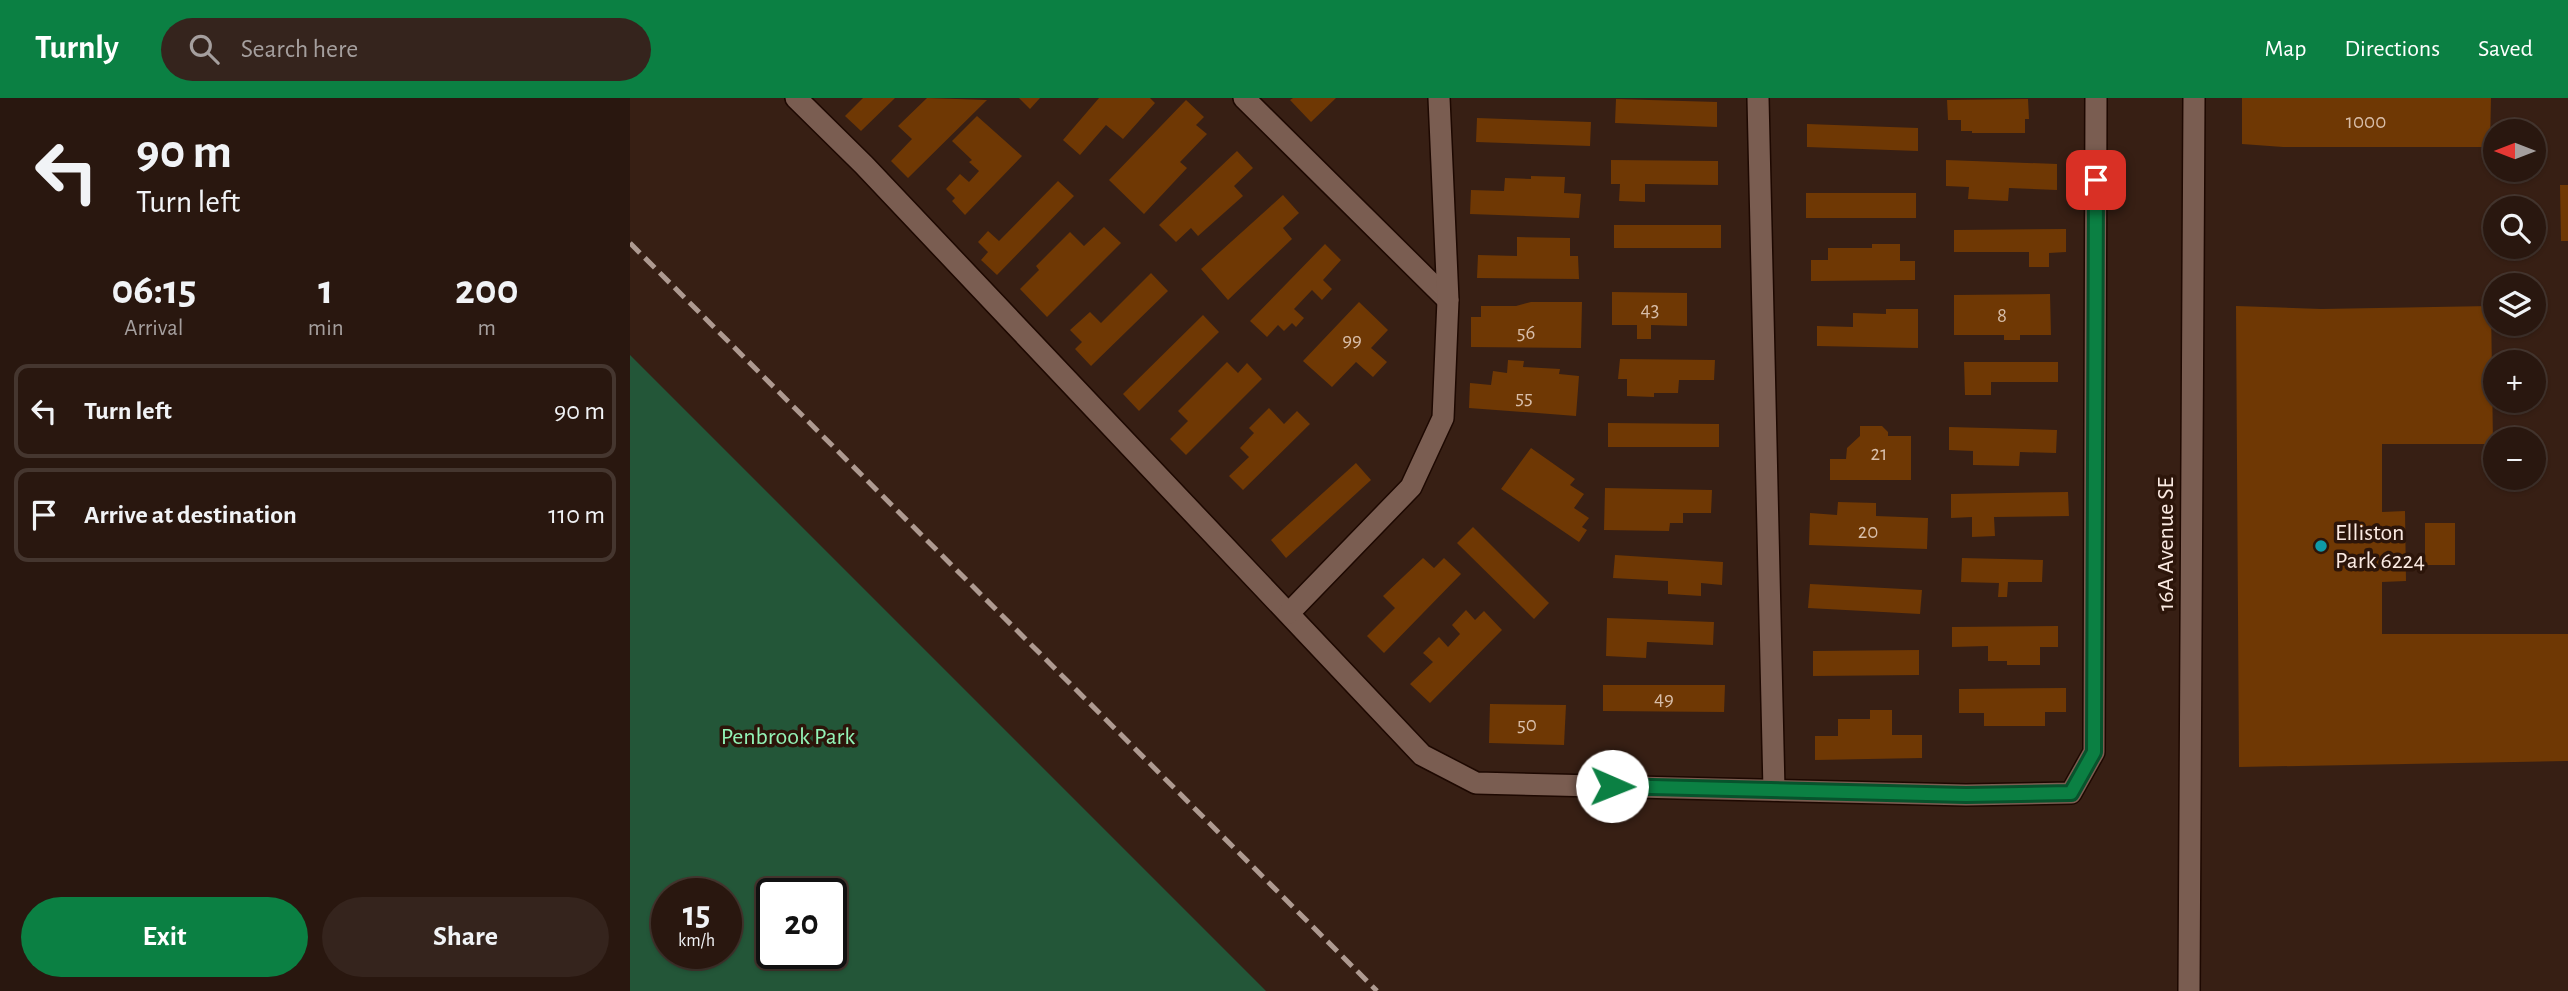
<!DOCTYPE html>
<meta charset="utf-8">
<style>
:root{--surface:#29170f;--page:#35241d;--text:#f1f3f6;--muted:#a59f9e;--line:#45362f;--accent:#0b8043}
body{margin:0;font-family:"Alegreya Sans",sans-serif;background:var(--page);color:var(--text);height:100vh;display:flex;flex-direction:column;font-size:26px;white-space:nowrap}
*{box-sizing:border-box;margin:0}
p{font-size:23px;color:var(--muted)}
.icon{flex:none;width:38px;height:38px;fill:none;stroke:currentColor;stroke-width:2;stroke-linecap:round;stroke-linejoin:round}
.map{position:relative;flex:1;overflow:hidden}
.details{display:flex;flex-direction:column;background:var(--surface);width:630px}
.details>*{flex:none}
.guide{background:#29170f;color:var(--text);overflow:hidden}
.needle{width:46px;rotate:270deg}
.buttons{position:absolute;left:1853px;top:21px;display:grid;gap:14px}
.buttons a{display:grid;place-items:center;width:63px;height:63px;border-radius:50%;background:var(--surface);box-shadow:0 2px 5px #0004,0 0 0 2px var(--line);font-size:35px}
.speed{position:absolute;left:21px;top:780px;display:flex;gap:14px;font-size:35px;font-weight:700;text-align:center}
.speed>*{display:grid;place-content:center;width:91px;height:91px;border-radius:50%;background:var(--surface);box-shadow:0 2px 5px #0004,0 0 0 2px var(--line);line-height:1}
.speed small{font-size:18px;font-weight:400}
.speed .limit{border:4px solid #111;border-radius:10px;background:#fff;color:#111}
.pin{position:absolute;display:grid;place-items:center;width:60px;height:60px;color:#fff;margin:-30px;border-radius:14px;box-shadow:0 4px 10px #0006}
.me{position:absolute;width:77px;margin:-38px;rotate:91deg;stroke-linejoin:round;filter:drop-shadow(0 0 5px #0008)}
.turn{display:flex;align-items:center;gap:24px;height:147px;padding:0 21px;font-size:32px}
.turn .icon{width:91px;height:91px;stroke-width:2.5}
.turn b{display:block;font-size:49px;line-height:60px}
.eta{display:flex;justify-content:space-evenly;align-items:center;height:119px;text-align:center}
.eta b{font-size:42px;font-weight:700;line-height:49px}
.button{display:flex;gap:14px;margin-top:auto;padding:14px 21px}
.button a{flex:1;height:80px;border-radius:42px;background:var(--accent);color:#fff;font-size:28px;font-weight:700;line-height:80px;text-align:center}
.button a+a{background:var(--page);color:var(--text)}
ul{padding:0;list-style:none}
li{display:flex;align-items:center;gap:21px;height:94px;margin:0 14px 10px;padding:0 7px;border:4px solid var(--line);border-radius:14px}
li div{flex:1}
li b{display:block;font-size:26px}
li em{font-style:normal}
header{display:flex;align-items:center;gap:42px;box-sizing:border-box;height:98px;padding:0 35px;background:var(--accent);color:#fff}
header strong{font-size:33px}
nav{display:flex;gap:38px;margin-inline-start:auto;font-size:24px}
.search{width:490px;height:63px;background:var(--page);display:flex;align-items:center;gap:18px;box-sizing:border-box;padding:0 24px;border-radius:38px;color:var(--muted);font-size:26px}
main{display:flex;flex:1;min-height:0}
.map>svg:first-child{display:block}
.green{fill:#235638;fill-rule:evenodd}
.building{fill:#6f3804}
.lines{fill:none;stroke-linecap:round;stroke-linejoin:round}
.minor-casing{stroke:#1d0801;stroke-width:24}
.minor{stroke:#7a5d51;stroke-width:21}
.rail{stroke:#ae9a91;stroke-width:5;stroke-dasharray:14 7;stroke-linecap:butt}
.route-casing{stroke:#07532c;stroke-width:18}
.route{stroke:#0b8043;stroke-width:12}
.culture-dot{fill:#0f9aa8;stroke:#2c150a;stroke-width:2.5}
.labels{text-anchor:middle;stroke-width:7;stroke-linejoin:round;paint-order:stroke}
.number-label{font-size:21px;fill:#d8beaa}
.poi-label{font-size:24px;fill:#fbeae2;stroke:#2c150a;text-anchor:start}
.street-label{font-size:24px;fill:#fbeae2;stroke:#2c150a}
.park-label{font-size:24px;fill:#93f4b7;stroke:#2c150a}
</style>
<header>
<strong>Turnly</strong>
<div class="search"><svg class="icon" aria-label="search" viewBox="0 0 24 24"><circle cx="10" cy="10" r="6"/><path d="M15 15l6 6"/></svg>Search here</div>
<nav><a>Map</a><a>Directions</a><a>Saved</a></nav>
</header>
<main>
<section class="details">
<div class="guide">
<div class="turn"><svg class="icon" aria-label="left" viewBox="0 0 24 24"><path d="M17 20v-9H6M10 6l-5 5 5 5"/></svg><div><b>90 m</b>Turn left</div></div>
</div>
<div class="eta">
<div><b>06:15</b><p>Arrival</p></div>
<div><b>1</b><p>min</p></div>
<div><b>200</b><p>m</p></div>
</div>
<ul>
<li><svg class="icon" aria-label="left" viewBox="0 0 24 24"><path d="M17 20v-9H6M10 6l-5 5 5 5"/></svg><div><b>Turn left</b></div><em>90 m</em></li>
<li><svg class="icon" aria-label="arrive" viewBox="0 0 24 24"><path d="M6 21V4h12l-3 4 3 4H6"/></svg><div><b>Arrive at destination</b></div><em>110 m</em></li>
</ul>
<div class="button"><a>Exit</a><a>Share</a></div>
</section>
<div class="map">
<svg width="1938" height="893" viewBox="0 0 1938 893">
<rect width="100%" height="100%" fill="#371f14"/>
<path class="green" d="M0 257 636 893H0ZM37 796H96V856H37ZM142 796H201V856H142Z"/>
<g class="building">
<polygon points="233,0 265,0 231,33 215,18"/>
<polygon points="297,0 357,2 278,80 261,63 282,41 268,28"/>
<polygon points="389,0 410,0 400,11"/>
<polygon points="469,0 520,0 525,5 493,41 476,27 450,57 433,42"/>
<polygon points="663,0 706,0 681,24 660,2"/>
<polygon points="1612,0 1861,0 1860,49 1653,49 1612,46"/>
<polygon points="986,1 1087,4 1087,29 985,25"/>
<polygon points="1398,1 1399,21 1395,21 1395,35 1342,35 1342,33 1331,33 1331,22 1318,22 1317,2"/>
<polygon points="556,2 574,19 566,27 577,36 550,64 557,70 514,116 479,82"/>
<polygon points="347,18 392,58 335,117 322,103 325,100 316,91 330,76 339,84 349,73 339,64 342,62 322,43"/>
<polygon points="847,20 961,24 960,48 846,44"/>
<polygon points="1177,26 1288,30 1288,53 1177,49"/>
<polygon points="607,53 623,70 604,88 613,98 568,138 561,130 546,144 529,127"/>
<polygon points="981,62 1088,63 1088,87 1015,86 1015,104 989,103 990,86 981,86"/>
<polygon points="1316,62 1427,66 1427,92 1379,90 1378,103 1338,101 1339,89 1316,88"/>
<polygon points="901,78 935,79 934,95 951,96 949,120 840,116 841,92 874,93 875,80 901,81"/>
<polygon points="428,83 444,98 367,177 351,162 358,154 348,144 358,133 369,143"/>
<polygon points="1930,87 1938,87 1938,143 1931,143"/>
<rect x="1176" y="95" width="110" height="25"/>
<polygon points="653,97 669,115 653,130 662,141 598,202 571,171"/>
<rect x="984" y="127" width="107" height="23"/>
<polygon points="474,129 491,145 417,219 390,191 409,172 406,168 440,134 454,148"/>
<polygon points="1436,131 1436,154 1419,155 1419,169 1399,169 1399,154 1324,154 1324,132"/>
<polygon points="887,139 940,140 940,158 948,158 949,181 847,180 848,157 887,158"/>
<polygon points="695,146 711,162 693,182 702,191 692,202 682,192 664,211 674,220 666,229 662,225 654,233 648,227 637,239 620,223"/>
<polygon points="1242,146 1270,146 1270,163 1285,163 1285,182 1181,183 1181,162 1198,162 1198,150 1242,150"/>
<polygon points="521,175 538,193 461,268 445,251 452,244 440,232 460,214 471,225"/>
<polygon points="982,194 1057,195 1057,228 1021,227 1021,241 1007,241 1007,227 982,227"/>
<polygon points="1420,196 1421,237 1390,237 1390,242 1374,242 1374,237 1324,237 1324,197"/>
<polygon points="729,204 758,232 741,250 757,264 743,279 726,264 702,289 673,263"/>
<polygon points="901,204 952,204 951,250 841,249 841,219 851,219 851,208 886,208"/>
<polygon points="1606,208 1691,211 1861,208 1863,346 1752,346 1752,414 1775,413 1776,483 1752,484 1752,536 1938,536 1938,663 1609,669"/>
<polygon points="1256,211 1288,211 1288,250 1187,248 1187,228 1223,229 1223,215 1256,216"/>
<polygon points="573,217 589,234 509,313 493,296"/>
<polygon points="990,261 1085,262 1084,282 1049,282 1048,295 1024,295 1024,299 997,298 997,281 988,281"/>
<polygon points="878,262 894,263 893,269 930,271 929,276 949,278 946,318 839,310 840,285 861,287 863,273 877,275"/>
<polygon points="597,264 608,275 617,265 632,281 556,357 540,341 558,323 548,313"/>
<polygon points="1334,264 1428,264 1428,284 1361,284 1361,297 1335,297"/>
<polygon points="639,310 654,326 667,313 680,326 613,392 599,378 619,359 610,350 624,335 619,330"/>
<polygon points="978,325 1089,326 1089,349 978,349"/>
<polygon points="1230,328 1252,328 1258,334 1258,338 1281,338 1281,382 1200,382 1200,361 1216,361 1217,350 1230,338"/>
<polygon points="1319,329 1427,332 1426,355 1390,354 1389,368 1343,367 1343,353 1319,352"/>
<polygon points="901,350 945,381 940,387 954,396 944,410 959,420 952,429 957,432 949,444 871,391"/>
<polygon points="726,365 741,382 656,460 641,442"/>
<polygon points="975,390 1082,392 1081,415 1053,415 1053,425 1040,425 1039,433 974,432"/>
<polygon points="1438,394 1439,418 1364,419 1365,438 1342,439 1342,419 1321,420 1321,396"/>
<polygon points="1208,404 1246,405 1246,418 1298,420 1297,451 1179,447 1180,415 1207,417"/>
<rect x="1795" y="425" width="30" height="42"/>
<polygon points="843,429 919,505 904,521 827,445"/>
<polygon points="985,457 1093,464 1092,487 1071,485 1071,498 1038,496 1038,483 983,480"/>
<polygon points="793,460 804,470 814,460 831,476 754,555 737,538 765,510 753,498"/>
<polygon points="1332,460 1413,462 1412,484 1378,484 1377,499 1368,499 1369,485 1331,484"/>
<polygon points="1180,486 1292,492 1290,516 1178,510"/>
<polygon points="836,512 845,522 854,513 872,532 800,605 780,586 803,564 793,555 809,539 818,549 830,536 822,527"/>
<polygon points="977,520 1084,524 1083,547 1017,544 1016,560 976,558"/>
<polygon points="1428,528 1428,549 1410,549 1410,567 1377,567 1377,563 1358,563 1358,548 1322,549 1322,529"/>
<polygon points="1289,552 1289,577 1183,578 1183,553"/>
<polygon points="973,587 1095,587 1094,614 973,613"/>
<polygon points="1436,590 1436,614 1415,614 1415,628 1354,628 1354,615 1329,615 1329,591"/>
<polygon points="860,606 936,607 934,647 859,645"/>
<polygon points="1240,612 1262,612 1262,637 1292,637 1292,660 1185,662 1185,638 1208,638 1208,621 1240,621"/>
</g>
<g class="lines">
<defs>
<g id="minor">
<polyline points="166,0 234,67 792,657 846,685 1336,697 1441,695 1464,654 1466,0"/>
<polyline points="614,0 818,202"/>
<polyline points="1128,0 1144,692"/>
<polyline points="659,515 781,389 813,320 818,202 809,0"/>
<polyline points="1559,893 1564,0"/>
</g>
</defs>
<use href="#minor" class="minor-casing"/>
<use href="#minor" class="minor"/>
<polyline class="rail" points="0,145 747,893"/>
</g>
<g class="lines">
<defs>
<polyline id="route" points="982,688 1336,697 1441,695 1464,654 1466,82"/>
</defs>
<use href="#route" class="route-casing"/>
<use href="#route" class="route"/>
</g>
<circle class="culture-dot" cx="1691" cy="448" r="7"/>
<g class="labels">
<g class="number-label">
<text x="1736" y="30">1000</text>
<text x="1020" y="218">43</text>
<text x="1372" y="224">8</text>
<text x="896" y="241">56</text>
<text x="722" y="248">99</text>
<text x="894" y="306">55</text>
<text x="1249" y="362">21</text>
<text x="1238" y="440">20</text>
<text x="1034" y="607">49</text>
<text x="897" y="633">50</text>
</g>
<g class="poi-label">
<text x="1705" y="442">Elliston<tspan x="1705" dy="28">Park 6224</tspan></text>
</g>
<g class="street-label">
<text transform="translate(1535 446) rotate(-90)" y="8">16A Avenue SE</text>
</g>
<g class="park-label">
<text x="158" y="646">Penbrook Park</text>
</g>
</g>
</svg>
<div class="buttons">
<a><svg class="needle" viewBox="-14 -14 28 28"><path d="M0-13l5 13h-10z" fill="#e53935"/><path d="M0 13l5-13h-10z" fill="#a59f9e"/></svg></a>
<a><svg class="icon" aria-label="search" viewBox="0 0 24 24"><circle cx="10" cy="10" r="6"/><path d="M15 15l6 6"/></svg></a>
<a><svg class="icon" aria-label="layers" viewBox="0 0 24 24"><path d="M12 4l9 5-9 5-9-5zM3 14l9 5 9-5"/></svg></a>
<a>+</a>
<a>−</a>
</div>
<div class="speed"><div>15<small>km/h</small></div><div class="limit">20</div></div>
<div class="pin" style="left:1466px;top:82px;background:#d93025"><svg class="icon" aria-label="arrive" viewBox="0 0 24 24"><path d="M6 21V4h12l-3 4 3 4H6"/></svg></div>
<svg class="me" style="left:982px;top:688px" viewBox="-20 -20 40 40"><circle r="19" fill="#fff"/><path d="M0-13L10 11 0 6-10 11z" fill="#0b8043"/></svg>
</div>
</main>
